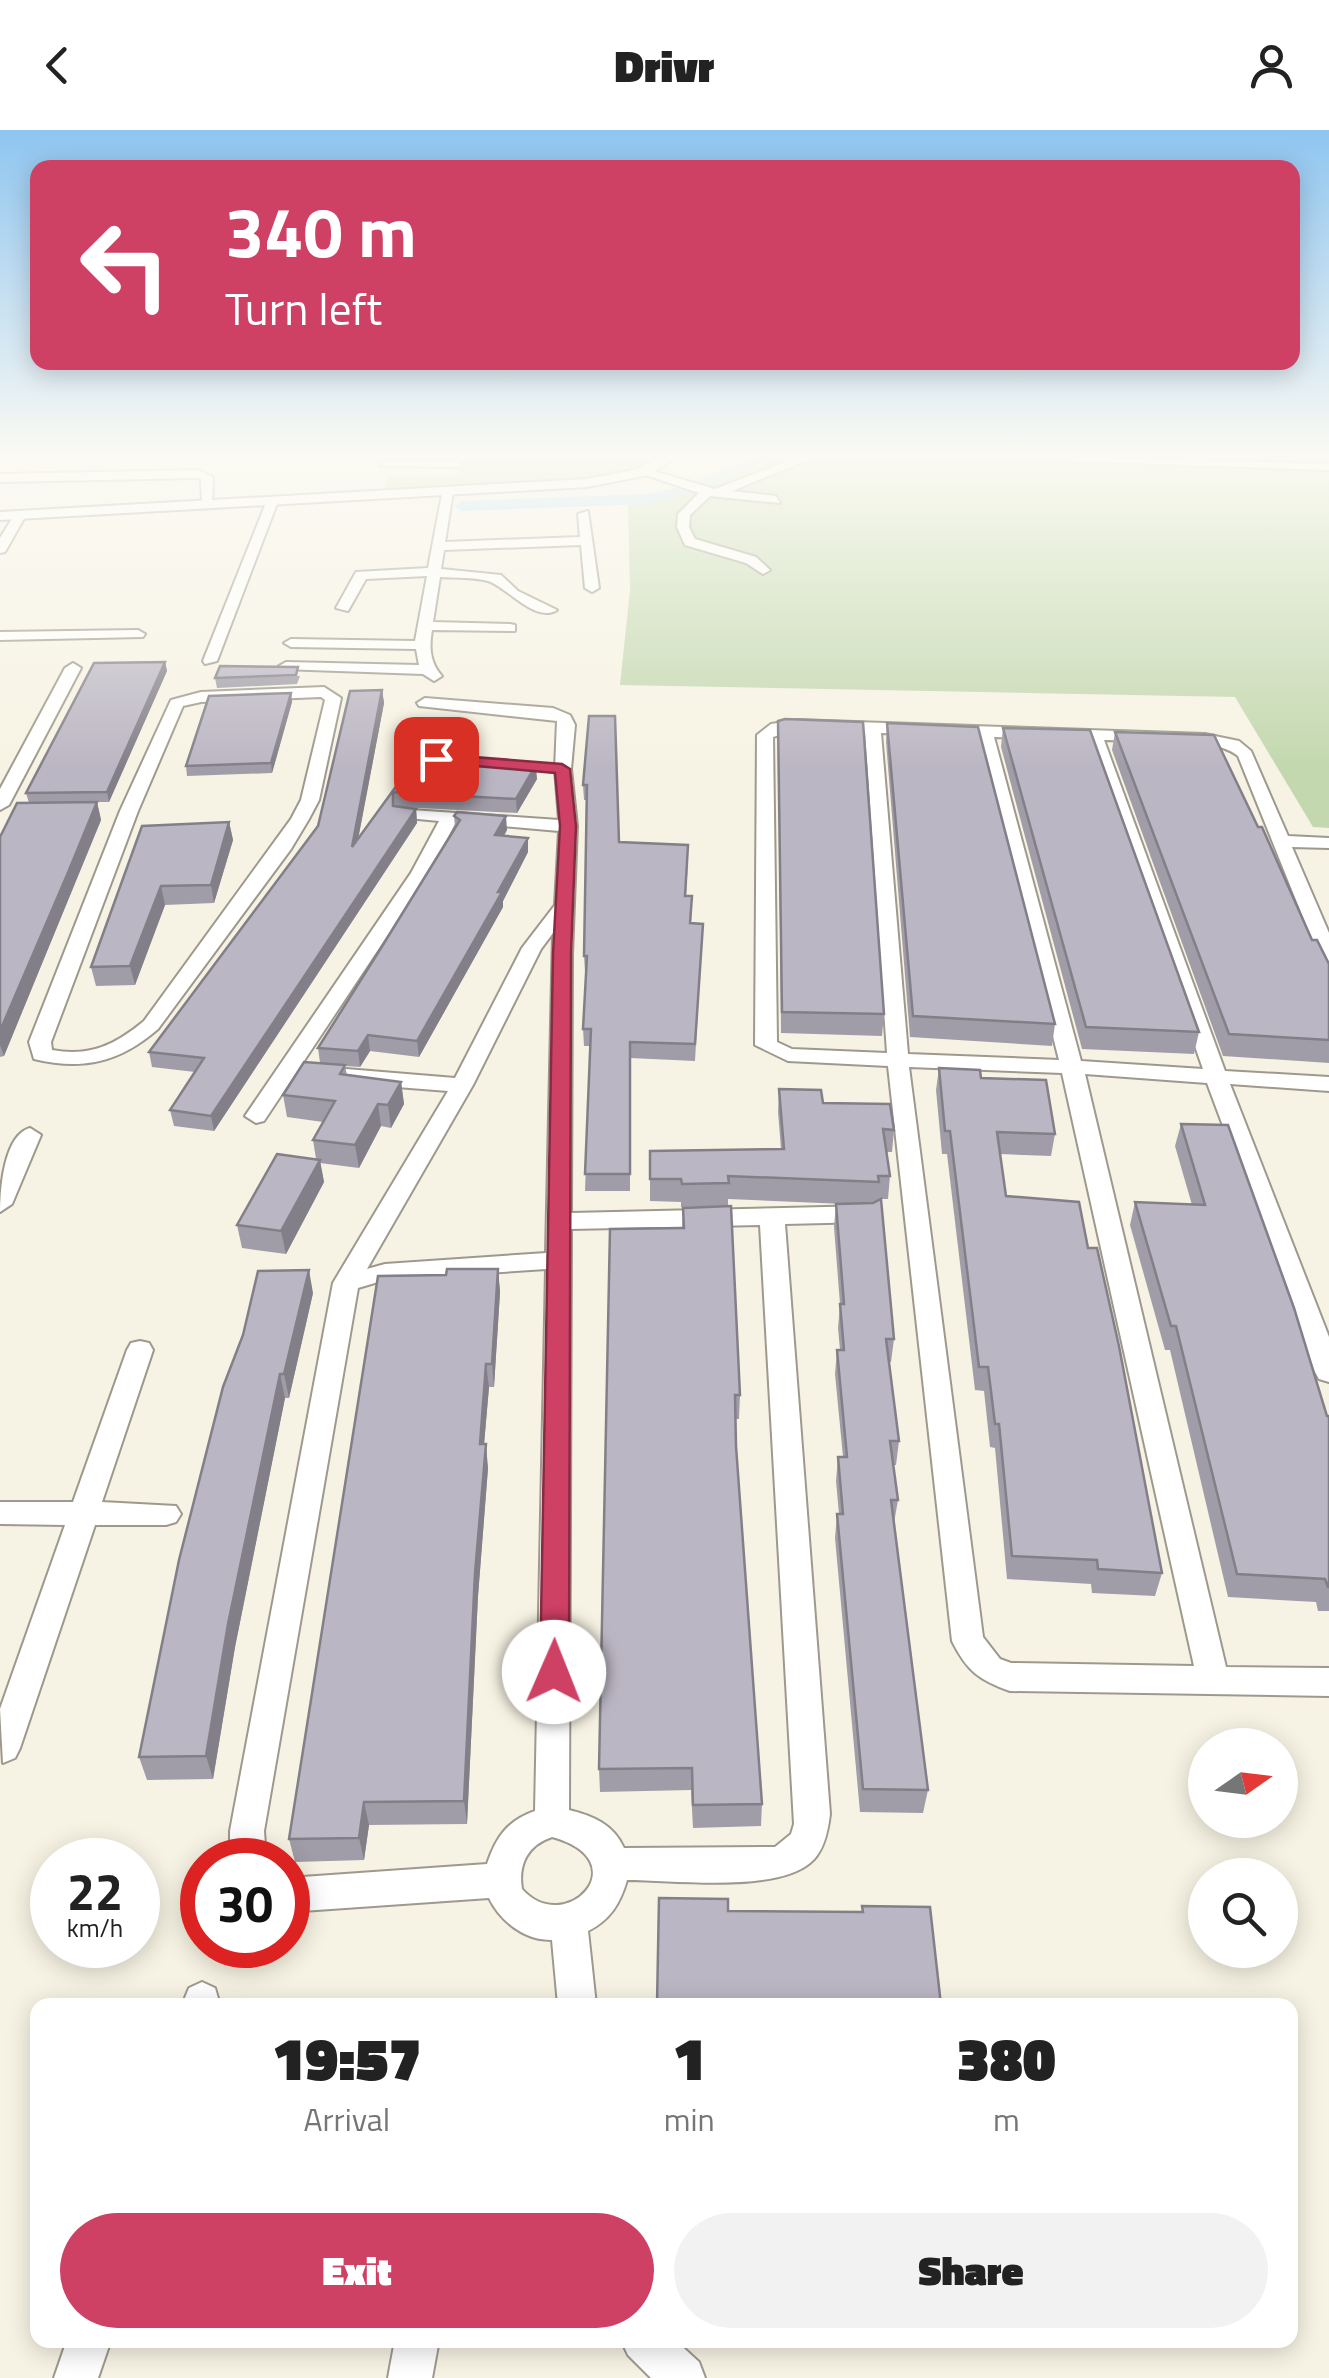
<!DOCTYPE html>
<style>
:root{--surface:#fff;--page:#f2f2f2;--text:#222;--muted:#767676;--accent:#cf4065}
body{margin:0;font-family:"Titillium Web",sans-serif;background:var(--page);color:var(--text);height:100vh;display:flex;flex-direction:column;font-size:38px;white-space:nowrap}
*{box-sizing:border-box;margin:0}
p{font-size:32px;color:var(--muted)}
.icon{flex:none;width:55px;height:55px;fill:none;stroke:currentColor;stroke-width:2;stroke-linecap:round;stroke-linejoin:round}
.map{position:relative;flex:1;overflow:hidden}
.panel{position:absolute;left:30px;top:1868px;width:1268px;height:350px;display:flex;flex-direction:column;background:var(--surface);border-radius:20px;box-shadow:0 5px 25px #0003}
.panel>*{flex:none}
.hud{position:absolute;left:30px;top:30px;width:1270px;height:210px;border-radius:20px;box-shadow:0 5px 25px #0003;background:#cf4065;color:#fff;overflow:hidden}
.needle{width:65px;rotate:76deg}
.controls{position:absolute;left:1188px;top:1598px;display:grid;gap:20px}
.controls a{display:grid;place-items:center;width:110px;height:110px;border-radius:50%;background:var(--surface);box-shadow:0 5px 25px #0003;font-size:50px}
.speed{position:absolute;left:30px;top:1708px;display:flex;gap:20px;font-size:50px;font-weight:700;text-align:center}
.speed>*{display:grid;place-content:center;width:130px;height:130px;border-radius:50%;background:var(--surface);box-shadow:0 5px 25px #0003;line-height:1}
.speed small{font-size:25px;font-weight:400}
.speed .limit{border:15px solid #d22;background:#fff;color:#111}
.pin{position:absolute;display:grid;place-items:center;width:85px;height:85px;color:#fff;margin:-42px;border-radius:20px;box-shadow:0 5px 15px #0006}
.me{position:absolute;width:110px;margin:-55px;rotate:1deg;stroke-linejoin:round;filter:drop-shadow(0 0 8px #0008)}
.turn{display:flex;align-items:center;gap:35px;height:210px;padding:0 30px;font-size:45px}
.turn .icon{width:130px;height:130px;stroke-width:2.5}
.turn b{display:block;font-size:70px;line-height:85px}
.eta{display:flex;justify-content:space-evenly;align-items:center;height:170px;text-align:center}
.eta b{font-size:60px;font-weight:800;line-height:70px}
.action{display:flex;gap:20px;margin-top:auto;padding:20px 30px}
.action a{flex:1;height:115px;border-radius:60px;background:var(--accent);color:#fff;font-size:40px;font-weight:800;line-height:115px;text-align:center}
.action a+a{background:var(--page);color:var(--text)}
header{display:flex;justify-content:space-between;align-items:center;height:130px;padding:0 30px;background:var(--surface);font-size:45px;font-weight:800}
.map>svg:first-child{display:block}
.green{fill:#c3d8af}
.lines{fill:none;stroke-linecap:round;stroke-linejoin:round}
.canal{fill:#abdefb;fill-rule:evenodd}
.minor-casing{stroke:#9e998c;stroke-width:4}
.tertiary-casing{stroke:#9e998c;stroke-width:4}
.minor{fill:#fff;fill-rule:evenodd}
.tertiary{fill:#fff;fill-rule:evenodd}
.wall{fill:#a19da8}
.shaded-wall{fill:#837f88}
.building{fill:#bbb6c3;stroke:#837f88;stroke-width:2.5}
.route{fill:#cf4065;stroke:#872a42;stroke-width:2.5}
</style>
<header><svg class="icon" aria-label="back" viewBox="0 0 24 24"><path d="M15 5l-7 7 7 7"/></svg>Drivr<svg class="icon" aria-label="person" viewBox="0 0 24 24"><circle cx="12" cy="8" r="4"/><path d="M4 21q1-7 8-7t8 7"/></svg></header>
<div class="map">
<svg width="1329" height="2248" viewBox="0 0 1329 2248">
<rect width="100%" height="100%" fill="#f7f3e4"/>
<g class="green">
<path d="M464 324H665C613 363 453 356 383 359L388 346H457Z"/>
<polygon points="792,324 1329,324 1329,698 1313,697 1235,567 620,555 630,460 628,375 671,368"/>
</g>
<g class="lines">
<polygon class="canal" points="766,324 786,324 691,363 647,374 462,381 454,376 462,371 647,364 680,357"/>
<defs>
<g id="minor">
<polygon points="807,324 822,324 732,361 776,366 780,373 710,366 690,385 689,397 695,409 756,427 770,440 763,444 746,433 685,415 677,397 678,384 699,363 637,342 643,338 715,359"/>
<polygon points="960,324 1329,334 1329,340 966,327"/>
<polygon points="385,331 457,331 463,334 457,337 381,336"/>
<polygon points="198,340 213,347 212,377 202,374 201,349 197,348 0,352 0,344"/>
<path d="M443 359 453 362 445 412 580 407 578 384 588 381 599 458 592 462 585 458 581 415 444 420 441 439 501 445 518 461 557 480C535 494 506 456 488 451 473 447 455 448 440 447L433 492 510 494 515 495V501L432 500C429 518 430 533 442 546L434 551 423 544 281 539 279 536 286 532 419 535 416 519 291 517 284 513 291 509 415 511 427 446 366 449 348 481 336 478 356 442 428 438Z"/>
<polygon points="268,368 278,371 217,531 205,534 203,531"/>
<polygon points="16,382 26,385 5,422 0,423 0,408"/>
<polygon points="138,500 145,504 143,507 0,510 0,502"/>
<polygon points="73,533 81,538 9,675 0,680 0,659 65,538"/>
<path d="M324 557 341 568 319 670 309 689 291 719 158 899C120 932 83 941 34 929L29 912 120 681 171 570 201 562ZM321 567 325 570 301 670 291 689 144 891C115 915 90 927 52 920L51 912 138 681 183 576 201 572Z"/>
<path d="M425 568 553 578 570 585 575 595 571 639 577 696 572 824 571 1083 867 1076 879 1084 867 1092 785 1094 830 1684C828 1701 824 1722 810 1733 774 1763 674 1750 627 1750 620 1774 610 1790 588 1801L596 1875H558L552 1810C525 1811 500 1791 489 1768L288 1782V1748L487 1734C496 1707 507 1691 535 1681L546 1139 385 1150 358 1158 264 1701 266 1730H230V1701L333 1153 448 961 346 953 335 946 346 939 455 948 522 818 555 775 559 701 456 692 429 743 264 991 256 993 245 986 411 743 439 691 397 687V679L559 690 555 639 557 591 419 576 417 573ZM553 803 546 1123 385 1134 367 1139 473 955 541 819ZM760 1095 794 1694 791 1704 775 1717 624 1718C613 1694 593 1686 569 1680L571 1099ZM552 1707C640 1731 565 1808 522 1759 518 1734 528 1715 552 1707Z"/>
<path d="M797 590 1205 604 1239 611 1251 621 1288 706 1329 708V718L1292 717 1329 803V833L1319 827 1238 626C1212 605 1138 612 1104 610L1225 941 1329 947V961L1230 954 1329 1207V1252L1319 1249 1315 1242 1207 953 1085 944 1226 1537 1329 1538V1566L1010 1561C979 1550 967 1541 952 1511L888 936 788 931 755 915 757 605 771 594ZM797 600 865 602 887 923 792 919 777 912 773 607ZM881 603 977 606 1059 930 908 924ZM994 607 1088 610 1203 939 1081 931ZM909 937 1062 943 1194 1536 1011 1533 1000 1529 983 1507Z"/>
<path d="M30 998 41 1005 12 1074 0 1082C0 1059 4 1005 30 998Z"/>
<polygon points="140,1211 149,1213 153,1220 102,1372 176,1376 181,1384 176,1392 166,1395 95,1395 20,1618 15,1628 3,1633 0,1579 65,1395 0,1394 0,1372 73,1372 127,1220 131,1213"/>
<polygon points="202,1852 215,1858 220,1875 182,1875 189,1858"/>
<polygon points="67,2210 111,2210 98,2248 54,2248"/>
<polygon points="395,2210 439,2210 432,2248 388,2248"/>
<polygon points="621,2210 675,2210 699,2232 705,2248 651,2248 628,2225"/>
</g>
<polygon id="tertiary" points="665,324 682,324 648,345 587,357 0,390 0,382 587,349 639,339"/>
</defs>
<use href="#minor" class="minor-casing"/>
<use href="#tertiary" class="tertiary-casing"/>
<use href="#minor" class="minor"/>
<use href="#tertiary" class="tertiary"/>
</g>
<g class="wall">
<polygon points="165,532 167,541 109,672 97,672 101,690 4,926 0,927 0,707 29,673 26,663"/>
<polygon points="300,546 297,554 217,558 215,548"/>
<polygon points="382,560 384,573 358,708 405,644 537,649 517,683 400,677 416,679 417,693 214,1001 174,996 170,980 195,942 152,937 149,922 318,696"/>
<polygon points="291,563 292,572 272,643 187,646 186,636"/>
<polygon points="589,586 619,712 688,730 686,766 692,766 691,794 702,810 695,931 630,928 630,1061 585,1061 590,916 584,916 583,899 586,842 585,842 584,826 586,670 584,670 583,655"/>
<polygon points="778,591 884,884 882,906 781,903"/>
<polygon points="887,593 1055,894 1052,916 910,907 886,612"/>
<polygon points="1003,598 1199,902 1194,924 1082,919 1001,617"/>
<polygon points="1115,602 1312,810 1329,834 1329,933 1223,926 1112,620"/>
<polygon points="454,686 507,700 504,706 528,722 503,771 503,777 419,927 370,921 360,937 345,936 347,945 401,952 404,974 391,998 381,996 359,1038 320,1033 324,1052 286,1124 242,1118 237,1095 316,1029 313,1010 323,992 287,987 283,965 320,933 318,918 381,818 455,697"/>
<polygon points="229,692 233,710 214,773 165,775 135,855 96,856 91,837 142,696"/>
<polygon points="939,938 981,948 1055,1004 1051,1026 1000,1024 1006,1066 1088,1118 1162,1443 1155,1466 1092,1463 1091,1454 1007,1449 995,1318 990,1317 984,1261 975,1260 947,1024 942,1024 936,960"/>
<polygon points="779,959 823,973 894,1000 892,1022 887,1022 890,1046 888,1069 881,1069 894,1209 891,1232 889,1232 899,1311 896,1335 893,1335 898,1370 894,1393 928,1660 923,1683 860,1682 835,1408 837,1384 839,1384 836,1351 838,1327 843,1327 835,1244 837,1220 840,1220 838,1198 840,1174 834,1097 836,1074 844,1074 728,1069 728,1076 681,1077 681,1072 650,1071 650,1021 781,1019 778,982"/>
<polygon points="1181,994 1327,1286 1329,1286 1329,1481 1318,1481 1316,1472 1228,1467 1170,1220 1165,1220 1130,1095 1135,1072 1192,1075 1175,1016"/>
<polygon points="683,1078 740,1265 739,1289 735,1289 736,1316 762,1674 761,1696 693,1698 691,1660 600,1662 599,1639 682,1098"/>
<polygon points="498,1139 500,1162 494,1257 489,1257 484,1314 488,1338 478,1466 467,1694 369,1695 364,1730 295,1732 289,1709 446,1145"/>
<polygon points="313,1163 289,1268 285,1268 235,1517 213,1649 147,1650 139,1627 179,1430"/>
</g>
<g class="shaded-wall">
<polygon points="165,532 167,541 109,672 107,662"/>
<polygon points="382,560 384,573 354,731 352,717"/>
<polygon points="291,563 292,572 272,643 271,633"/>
<polygon points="536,635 537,649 517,683 516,669"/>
<polygon points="97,672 101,690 4,926 0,915 0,901"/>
<polygon points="416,679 417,693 214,1001 211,986"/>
<polygon points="506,686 507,700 496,719 495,705"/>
<polygon points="229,692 233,710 214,773 211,755"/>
<polygon points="528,708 528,722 503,771 503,777 419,927 417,911"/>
<polygon points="161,756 165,775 135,855 130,836"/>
<polygon points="368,905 370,921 360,937 358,921"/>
<polygon points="401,952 404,974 391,998 388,975"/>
<polygon points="378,974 381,996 359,1038 355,1015"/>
<polygon points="320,1030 324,1052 286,1124 281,1101"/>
<polygon points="498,1139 500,1162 494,1257 492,1234"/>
<polygon points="309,1140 313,1163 289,1268 284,1244"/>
<polygon points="486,1234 489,1257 482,1338 480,1314"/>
<polygon points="280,1244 285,1268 235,1517 213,1649 206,1626 228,1494"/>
<polygon points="486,1314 488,1338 478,1466 467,1694 464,1671 475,1443"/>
<polygon points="364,1672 369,1695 364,1730 359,1708"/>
</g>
<g class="building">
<polygon points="165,532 107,662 26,663 94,533"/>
<polygon points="220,536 298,537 296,545 215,548"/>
<polygon points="382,560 352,717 405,644 411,645 426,624 536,635 516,669 393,662 393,676 416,679 211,986 170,980 204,928 149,922 318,696 350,561"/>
<polygon points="291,563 271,633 186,636 209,566"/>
<polygon points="589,586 615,586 619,712 688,715 685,766 692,766 690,793 703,794 695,914 630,912 630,1044 585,1044 591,899 583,899 587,826 584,826 587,655 583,655"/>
<polygon points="785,589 863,592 884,884 782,882 778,591"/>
<polygon points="887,593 978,597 1055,894 913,886"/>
<polygon points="1003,598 1090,600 1199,902 1086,897"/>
<polygon points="1115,602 1214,605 1258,697 1262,697 1312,810 1317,810 1329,834 1329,910 1229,904"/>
<polygon points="97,672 67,745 0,901 0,707 17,673"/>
<polygon points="457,682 506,686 495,705 528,708 498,762 502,762 417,911 368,905 358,921 318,918 381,818 460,690 454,686"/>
<polygon points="229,692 211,755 161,756 130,836 91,837 142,696"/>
<polygon points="304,932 345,935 340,944 401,952 388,975 378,974 355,1015 313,1010 335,971 283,965"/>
<polygon points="939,938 980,940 981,948 1046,950 1055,1004 997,1002 1006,1066 1079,1072 1088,1118 1097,1118 1119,1216 1162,1443 1098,1439 1097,1430 1012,1426 999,1294 995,1294 988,1237 979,1237 950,1001 945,1001"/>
<polygon points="779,959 821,960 823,973 890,974 894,1000 883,999 890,1046 878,1046 879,1052 728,1046 729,1053 682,1054 681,1049 650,1049 650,1021 784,1019"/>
<polygon points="1181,994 1228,995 1294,1178 1327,1286 1329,1286 1329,1457 1328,1457 1325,1449 1237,1444 1176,1196 1171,1196 1135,1072 1205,1075"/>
<polygon points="277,1024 320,1030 281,1101 237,1095"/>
<polygon points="881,1069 894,1209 886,1209 899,1311 890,1311 898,1370 891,1370 928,1660 863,1659 837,1384 843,1384 838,1327 847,1327 837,1220 844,1220 840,1174 844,1174 836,1074 873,1073"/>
<polygon points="731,1076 740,1265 735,1265 736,1316 762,1674 693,1675 692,1638 599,1639 610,1099 684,1098 683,1078"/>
<polygon points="447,1139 498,1139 492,1234 486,1234 480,1314 486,1314 475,1443 464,1671 364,1672 359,1708 289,1709 378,1146 446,1145"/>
<polygon points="309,1140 284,1244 280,1244 228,1494 206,1626 139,1627 179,1430 223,1257 243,1205 258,1141"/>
<polygon points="659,1768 728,1769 728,1781 863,1782 862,1776 930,1777 941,1875 657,1875"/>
</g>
<linearGradient id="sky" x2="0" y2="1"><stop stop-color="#8fc5f0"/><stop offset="0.51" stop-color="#fbfaf3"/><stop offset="1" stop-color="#fbfaf3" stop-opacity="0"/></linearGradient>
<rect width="1329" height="638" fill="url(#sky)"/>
<polygon class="route" points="436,624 562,634 570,639 576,696 571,824 569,1542 565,1550 554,1554 544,1550 540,1542 553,824 560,696 555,643 431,632 428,629"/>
</svg>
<div class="controls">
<a><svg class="needle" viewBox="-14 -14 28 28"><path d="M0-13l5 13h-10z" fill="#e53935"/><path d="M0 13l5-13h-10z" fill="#767676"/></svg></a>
<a><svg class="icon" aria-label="search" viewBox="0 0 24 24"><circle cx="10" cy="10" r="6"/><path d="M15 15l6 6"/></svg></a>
</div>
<div class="speed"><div>22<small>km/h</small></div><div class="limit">30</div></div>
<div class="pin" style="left:436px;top:629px;background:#d93025"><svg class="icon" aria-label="arrive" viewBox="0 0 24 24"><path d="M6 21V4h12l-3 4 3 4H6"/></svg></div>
<svg class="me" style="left:554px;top:1542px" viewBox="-20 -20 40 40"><circle r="19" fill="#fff"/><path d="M0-13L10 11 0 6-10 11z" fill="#cf4065"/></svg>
<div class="hud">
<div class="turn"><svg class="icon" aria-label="left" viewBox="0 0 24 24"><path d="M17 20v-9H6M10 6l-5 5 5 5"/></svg><div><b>340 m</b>Turn left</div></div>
</div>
<section class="panel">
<div class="eta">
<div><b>19:57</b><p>Arrival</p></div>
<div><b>1</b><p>min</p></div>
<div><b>380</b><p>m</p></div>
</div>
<div class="action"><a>Exit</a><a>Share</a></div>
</section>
</div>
